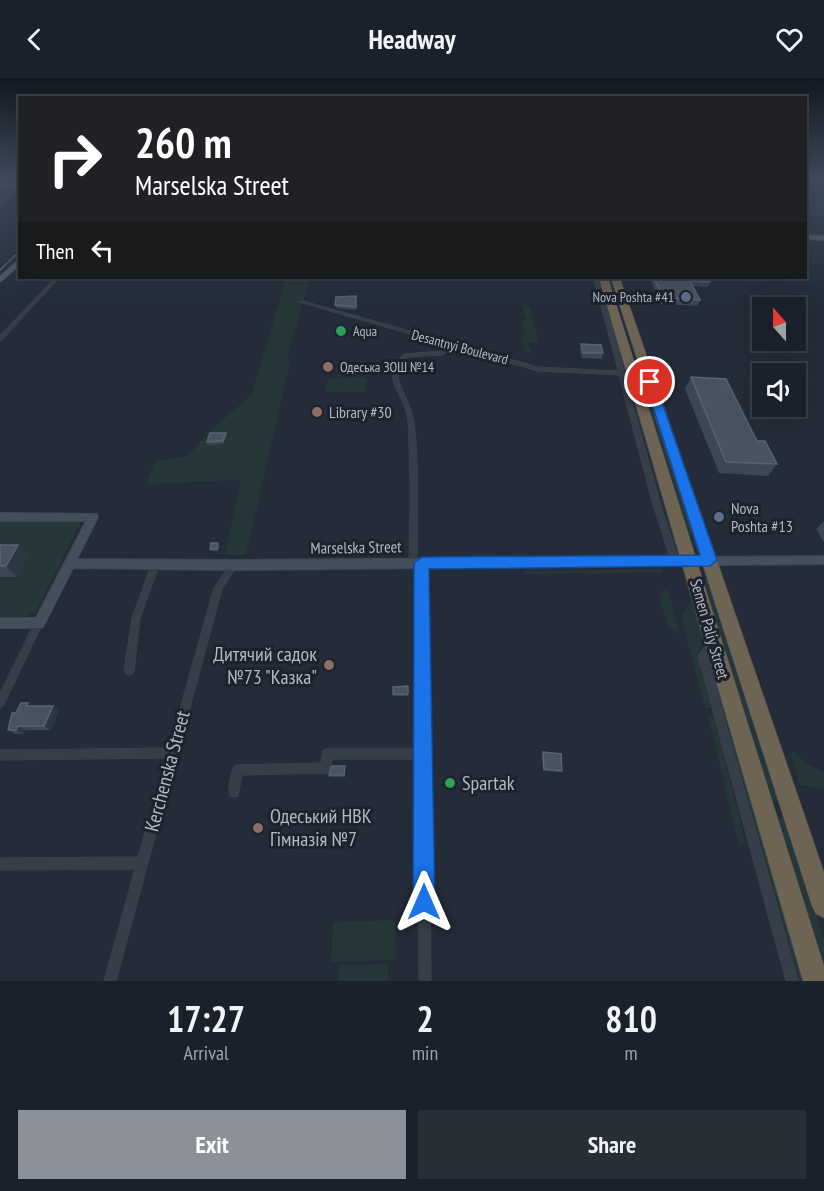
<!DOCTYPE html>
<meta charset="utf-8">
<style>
:root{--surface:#1a212a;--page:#272e36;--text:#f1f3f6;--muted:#9fa3a8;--line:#383e47;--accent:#8c9099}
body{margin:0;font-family:"PT Sans Narrow",sans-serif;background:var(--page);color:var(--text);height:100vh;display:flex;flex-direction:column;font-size:22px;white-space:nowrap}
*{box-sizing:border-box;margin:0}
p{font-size:20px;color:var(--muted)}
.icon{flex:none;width:33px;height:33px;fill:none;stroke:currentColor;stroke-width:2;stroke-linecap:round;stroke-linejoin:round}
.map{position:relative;height:903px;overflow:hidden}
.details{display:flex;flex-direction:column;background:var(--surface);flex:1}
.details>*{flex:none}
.top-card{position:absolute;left:18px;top:18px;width:789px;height:183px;border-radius:0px;box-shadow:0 6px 24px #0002,0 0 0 2px var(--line);background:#202124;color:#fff;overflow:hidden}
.needle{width:39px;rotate:339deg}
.controls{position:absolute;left:752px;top:219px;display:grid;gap:12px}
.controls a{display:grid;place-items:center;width:54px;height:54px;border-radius:0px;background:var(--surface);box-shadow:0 6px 24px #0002,0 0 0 2px var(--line);font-size:30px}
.pin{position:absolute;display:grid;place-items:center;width:51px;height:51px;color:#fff;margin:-26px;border:3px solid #fff;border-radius:50%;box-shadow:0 2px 6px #0007}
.me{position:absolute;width:66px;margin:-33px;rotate:0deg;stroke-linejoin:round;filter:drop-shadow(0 0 4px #0008)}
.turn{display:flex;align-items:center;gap:21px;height:126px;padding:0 18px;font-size:27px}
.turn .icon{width:78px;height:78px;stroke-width:2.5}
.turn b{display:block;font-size:42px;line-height:51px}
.then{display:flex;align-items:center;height:57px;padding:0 18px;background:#0003;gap:12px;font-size:22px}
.eta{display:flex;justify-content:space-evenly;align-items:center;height:102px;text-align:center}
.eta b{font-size:36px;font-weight:700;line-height:42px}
.button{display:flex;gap:12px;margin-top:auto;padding:12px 18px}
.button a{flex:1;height:69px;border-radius:0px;background:var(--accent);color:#fff;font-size:24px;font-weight:700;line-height:69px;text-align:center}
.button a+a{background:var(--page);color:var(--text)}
header{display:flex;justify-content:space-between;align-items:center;height:78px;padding:0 18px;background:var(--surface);font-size:27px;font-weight:700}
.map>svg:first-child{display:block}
.green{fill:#253739}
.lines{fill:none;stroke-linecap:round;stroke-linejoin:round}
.street-casing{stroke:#404752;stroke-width:1}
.secondary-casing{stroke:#404752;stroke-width:2}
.primary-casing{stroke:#404752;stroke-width:2}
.highway-casing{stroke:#414953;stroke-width:1}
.street{fill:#363e49;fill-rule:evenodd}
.secondary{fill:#454e5b;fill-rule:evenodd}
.primary{fill:#545d69;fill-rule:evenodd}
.highway{fill:#6e6454;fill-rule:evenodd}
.tram{stroke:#59626f;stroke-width:1.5}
.wall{fill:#3b4754}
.shaded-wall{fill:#2c3744}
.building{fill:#485361;stroke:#586370;stroke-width:1.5}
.route{fill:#1a73e8;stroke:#114b97;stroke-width:1.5}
.service-dot{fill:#5c6f8a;stroke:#1c232d;stroke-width:2}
.leisure-dot{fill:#2e9e5b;stroke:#1c232d;stroke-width:2}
.education-dot{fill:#8d6e63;stroke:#1c232d;stroke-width:2}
.labels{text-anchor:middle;stroke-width:6;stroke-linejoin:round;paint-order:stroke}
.far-poi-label{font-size:14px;fill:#b1b9c5;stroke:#1c232d;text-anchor:start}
.far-street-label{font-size:14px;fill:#b1b9c5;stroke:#1c232d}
.poi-label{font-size:16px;fill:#b1b9c5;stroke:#1c232d;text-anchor:start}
.street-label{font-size:16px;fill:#b1b9c5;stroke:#1c232d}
.near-poi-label{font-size:20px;fill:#b1b9c5;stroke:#1c232d;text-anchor:start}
.near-street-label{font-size:20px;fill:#b1b9c5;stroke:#1c232d}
</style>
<header><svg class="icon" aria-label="back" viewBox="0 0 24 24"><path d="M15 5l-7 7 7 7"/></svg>Headway<svg class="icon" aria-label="heart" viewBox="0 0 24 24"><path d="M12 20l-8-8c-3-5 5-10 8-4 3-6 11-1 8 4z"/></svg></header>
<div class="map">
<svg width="824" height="903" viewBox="0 0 824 903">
<rect width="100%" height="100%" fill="#232c38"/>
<g class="green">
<polygon points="806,102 824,103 824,138 806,137"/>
<polygon points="286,200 310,200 288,276 290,285 246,477 225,477 241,402 146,406 155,383 188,378 208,355 252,316"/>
<polygon points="521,226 529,227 539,264 528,265 532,274 525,275 520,258 525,258 521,242 527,242"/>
<polygon points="367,299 366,314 325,314 328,300"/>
<polygon points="642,305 646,305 694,457 689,457"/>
<polygon points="0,441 78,441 81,444 36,533 24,540 0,540"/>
<polygon points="662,491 663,495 522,496 524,493"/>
<polygon points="702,500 709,500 781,724 771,723"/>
<polygon points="664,512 668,513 680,556 669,548 659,519"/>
<polygon points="692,522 705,560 697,577 711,630 705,630 681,538"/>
<polygon points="709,574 805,903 798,903 707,581"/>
<polygon points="708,638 715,641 746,768 739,767"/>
<polygon points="790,675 795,675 809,687 824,694 824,710 800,707"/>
<polygon points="776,740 785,740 824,860 824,893"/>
<polygon points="395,842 396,882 331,884 333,844"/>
<polygon points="388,886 388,903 339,903 339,887"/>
</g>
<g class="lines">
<defs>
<g id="street">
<polygon points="20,108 20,111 0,126 0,123"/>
<polygon points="55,200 59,200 2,262 0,263 0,258"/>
<path d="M594 200H598L661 427 679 483 678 485 675 486 672 485 671 483 653 427 619 297 538 293 457 270 442 277 408 279C386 300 408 314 412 337 416 352 416 368 417 383 418 417 417 451 417 485L416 487 413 488 410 487 409 485C410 446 411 407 409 368 409 355 409 342 405 330 397 307 382 298 404 276L441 273 452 268 299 224 303 223 538 289 618 293Z"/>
<polygon points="156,482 159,483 160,485 140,540 134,593 132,596 129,597 126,596 124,593 132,540 152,485 153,483"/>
<path d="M422 482 425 483 426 485 431 903H419L418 681H332L330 694 326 695 242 697 238 718 234 719 230 718C227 710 231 696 234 688L238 687 321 685 323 672 327 671H418V485L419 483Z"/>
<polygon points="234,484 237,485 238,487 222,511 116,903 104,903 135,791 0,792 0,780 138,779 166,680 0,682 0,672 169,670 214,510 231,485"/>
<polygon points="39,541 42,542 43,545 3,628 0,630 0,615 36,542"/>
<polygon points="712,561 715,562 716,565 707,579 798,903 786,903 698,578 709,562"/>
</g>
<polygon id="secondary" points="0,435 97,436 98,439 77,481 234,482 824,478 824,486 234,492 73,490 43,549 39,550 0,550 0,540 36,540 86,443 0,443"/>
<g id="primary">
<polygon points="806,157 824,158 824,162 806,161"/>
<polygon points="20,181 20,187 0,204 0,198"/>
</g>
<g id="highway">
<polygon points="0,105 20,106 20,110 0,109"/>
<polygon points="599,200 608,200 824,888 824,903 803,903"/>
<polygon points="611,200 620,200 824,794 824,840 816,836 812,828"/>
</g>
</defs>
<use href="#street" class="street-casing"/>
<use href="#secondary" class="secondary-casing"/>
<use href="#primary" class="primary-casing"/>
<use href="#highway" class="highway-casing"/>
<use href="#street" class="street"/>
<use href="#secondary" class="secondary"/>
<use href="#primary" class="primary"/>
<use href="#highway" class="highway"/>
<polyline class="tram" points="0,192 20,173"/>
</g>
<g class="wall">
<polygon points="650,200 708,200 710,204 708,209 693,208 700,222 697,228 661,226"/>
<polygon points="356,218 356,232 336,230 335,227"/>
<polygon points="581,266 603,275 602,281 582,280 580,272"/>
<polygon points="691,299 757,363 777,386 768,398 719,395 685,311"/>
<polygon points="795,313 802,319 800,322 795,321"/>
<polygon points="226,355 227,357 224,366 208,367 207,364"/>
<polygon points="824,443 824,464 816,451"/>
<polygon points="0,467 29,478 17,499 0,499"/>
<polygon points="220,467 218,473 211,473 210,471"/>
<polygon points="408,608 408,618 393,618 393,609"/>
<polygon points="32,628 59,632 51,652 25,652 23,656 15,656 8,652 16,635"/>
<polygon points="543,674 562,693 561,694 543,693 542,676"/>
<polygon points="345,689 345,699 329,699 329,697"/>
</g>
<g class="shaded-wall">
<polygon points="226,355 227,357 224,366 223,363"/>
<polygon points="18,467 29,478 17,499 6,488"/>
<polygon points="53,628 59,632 51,652 44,648"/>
<polygon points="18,648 25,652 23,656 16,652"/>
</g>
<g class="building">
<polygon points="654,200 708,200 710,204 690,203 700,222 663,220"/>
<polygon points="356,218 356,229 335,227 336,219"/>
<polygon points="581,266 601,267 603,275 583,275"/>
<polygon points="691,299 726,301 757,363 765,363 777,386 726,384"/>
<polygon points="795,313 799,313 802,319 795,318"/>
<polygon points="210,355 226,355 223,363 207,364"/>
<polygon points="211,465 218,465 217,471 210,471"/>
<polygon points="0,467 18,467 6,488 0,488"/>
<polygon points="408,608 408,616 393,616 393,609"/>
<polygon points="21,625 28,625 26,628 53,628 44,648 18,648 16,652 8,652 12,635 16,635"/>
<polygon points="543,674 561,676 562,693 544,691"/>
<polygon points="332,688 345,688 344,697 329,697"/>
</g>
<linearGradient id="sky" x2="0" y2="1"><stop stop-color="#13181f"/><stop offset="0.44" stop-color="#3f4b5e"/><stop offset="1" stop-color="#3f4b5e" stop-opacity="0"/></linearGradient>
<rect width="824" height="228" fill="url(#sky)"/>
<polygon class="route" points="646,302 655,304 717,482 710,488 429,491 435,824 432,832 424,835 416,832 413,824 414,485 422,479 700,477 645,304"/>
<g class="service-dot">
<circle cx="686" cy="219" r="6"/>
<circle cx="719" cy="439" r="6"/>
</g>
<g class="leisure-dot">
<circle cx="341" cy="253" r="6"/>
<circle cx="450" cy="705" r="6"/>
</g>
<g class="education-dot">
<circle cx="328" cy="289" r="6"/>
<circle cx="317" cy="334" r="6"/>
<circle cx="329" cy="587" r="6"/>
<circle cx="258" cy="750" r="6"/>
</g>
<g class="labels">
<g class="far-poi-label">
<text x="674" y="224" text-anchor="end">Nova Poshta #41</text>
<text x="353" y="258">Aqua</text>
<text x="340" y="294">Одеська ЗОШ №14</text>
</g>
<g class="far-street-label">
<text transform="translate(460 269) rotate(15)" y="5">Desantnyi Boulevard</text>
</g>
<g class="poi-label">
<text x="329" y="340">Library #30</text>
<text x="731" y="436">Nova<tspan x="731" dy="18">Poshta #13</tspan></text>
</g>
<g class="street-label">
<text transform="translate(356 469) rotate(-1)" y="6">Marselska Street</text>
<text transform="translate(710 551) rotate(74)" y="6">Semen Paliy Street</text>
</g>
<g class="near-poi-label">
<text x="317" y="583" text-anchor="end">Дитячий садок<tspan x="317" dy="23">№73 "Казка"</tspan></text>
<text x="462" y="712">Spartak</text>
<text x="270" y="745">Одеський НВК<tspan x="270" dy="23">Гімназія №7</tspan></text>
</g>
<g class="near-street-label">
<text transform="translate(167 693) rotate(-75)" y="7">Kerchenska Street</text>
</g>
</g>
</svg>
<div class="controls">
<a><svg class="needle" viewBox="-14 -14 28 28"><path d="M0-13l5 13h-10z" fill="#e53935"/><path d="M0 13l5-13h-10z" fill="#9fa3a8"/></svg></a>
<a><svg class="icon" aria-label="sound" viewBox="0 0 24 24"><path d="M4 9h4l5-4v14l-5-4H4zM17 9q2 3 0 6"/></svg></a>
</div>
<div class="pin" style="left:650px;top:304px;background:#d93025"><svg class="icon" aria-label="arrive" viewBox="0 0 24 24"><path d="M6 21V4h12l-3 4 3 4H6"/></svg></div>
<svg class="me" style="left:424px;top:824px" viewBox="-20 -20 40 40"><path d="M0-17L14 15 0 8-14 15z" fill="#1a73e8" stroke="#fff" stroke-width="4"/></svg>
<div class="top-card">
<div class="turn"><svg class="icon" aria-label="right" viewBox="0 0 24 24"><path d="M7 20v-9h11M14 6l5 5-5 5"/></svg><div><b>260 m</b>Marselska Street</div></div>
<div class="then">Then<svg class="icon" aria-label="left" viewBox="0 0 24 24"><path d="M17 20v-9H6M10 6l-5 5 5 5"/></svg></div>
</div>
</div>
<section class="details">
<div class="eta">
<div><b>17:27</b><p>Arrival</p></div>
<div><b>2</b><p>min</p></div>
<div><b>810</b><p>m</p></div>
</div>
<div class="button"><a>Exit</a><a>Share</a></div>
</section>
